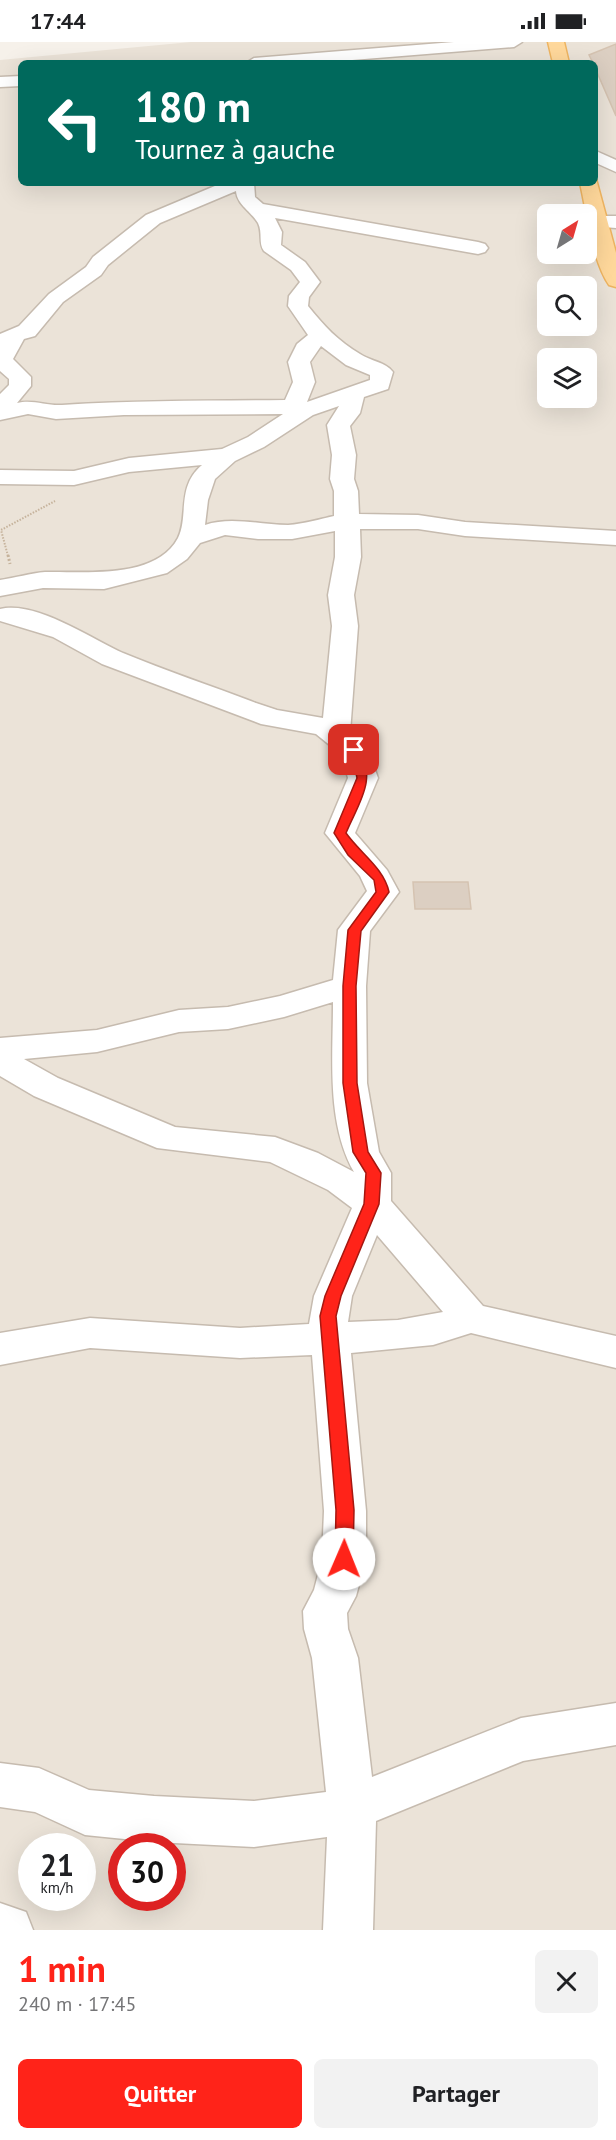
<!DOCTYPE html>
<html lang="fr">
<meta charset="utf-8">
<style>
:root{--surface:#fff;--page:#f2f2f2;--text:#202124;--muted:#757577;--accent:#ff2319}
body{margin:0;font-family:"PT Sans",sans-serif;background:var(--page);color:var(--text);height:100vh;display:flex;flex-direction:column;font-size:22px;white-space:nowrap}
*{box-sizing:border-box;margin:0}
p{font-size:20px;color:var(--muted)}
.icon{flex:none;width:33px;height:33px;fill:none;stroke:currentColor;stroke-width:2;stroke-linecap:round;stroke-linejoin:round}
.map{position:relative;height:1888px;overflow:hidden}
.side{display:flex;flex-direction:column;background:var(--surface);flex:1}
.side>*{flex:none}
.guide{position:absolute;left:18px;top:18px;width:580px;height:126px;border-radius:9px;box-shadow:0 6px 24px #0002;background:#00695c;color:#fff;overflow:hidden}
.needle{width:39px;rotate:37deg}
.tools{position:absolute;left:537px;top:162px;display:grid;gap:12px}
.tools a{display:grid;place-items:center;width:60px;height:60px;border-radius:9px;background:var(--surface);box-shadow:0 6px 24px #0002;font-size:30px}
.speed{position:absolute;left:18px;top:1791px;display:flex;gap:12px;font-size:30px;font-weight:700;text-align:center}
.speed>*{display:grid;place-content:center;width:78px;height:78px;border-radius:50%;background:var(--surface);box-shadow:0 6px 24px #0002;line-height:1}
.speed small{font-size:15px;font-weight:400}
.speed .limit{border:9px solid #d22;background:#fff;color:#111}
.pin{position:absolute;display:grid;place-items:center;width:51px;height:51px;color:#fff;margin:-26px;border-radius:12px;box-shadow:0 3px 9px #0006}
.me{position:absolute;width:66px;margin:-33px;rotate:1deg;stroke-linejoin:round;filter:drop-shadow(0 0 4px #0008)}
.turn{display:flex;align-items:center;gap:21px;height:126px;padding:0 18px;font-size:27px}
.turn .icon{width:78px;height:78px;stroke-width:2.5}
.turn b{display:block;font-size:42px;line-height:51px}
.round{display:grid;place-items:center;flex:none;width:63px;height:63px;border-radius:9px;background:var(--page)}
.headline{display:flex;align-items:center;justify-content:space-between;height:102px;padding:0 18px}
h1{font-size:36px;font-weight:600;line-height:45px;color:var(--accent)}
.action{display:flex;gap:12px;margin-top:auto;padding:12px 18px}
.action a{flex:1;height:69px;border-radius:9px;background:var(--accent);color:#fff;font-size:24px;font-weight:600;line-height:69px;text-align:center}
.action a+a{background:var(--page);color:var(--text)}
.status{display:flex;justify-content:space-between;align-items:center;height:42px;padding:0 30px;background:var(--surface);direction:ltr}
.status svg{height:16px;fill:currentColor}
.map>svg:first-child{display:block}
.residential{fill:#ebe3d8;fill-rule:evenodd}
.building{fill:#dccfc2;stroke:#d5c3b1;stroke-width:1.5}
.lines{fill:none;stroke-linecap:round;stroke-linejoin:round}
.minor-casing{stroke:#c6bbaf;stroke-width:3}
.major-casing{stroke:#eeb461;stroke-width:3}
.path-far1{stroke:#c6b39c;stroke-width:2;stroke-dasharray:1.5 1.5;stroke-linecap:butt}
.path{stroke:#c6b39c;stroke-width:3;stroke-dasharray:2 2;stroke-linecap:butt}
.minor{fill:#fff;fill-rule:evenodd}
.major{fill:#ffd89b;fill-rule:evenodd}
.route{fill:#ff2319;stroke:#a61710;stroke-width:1.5}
</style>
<div class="status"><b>17:44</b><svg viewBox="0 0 49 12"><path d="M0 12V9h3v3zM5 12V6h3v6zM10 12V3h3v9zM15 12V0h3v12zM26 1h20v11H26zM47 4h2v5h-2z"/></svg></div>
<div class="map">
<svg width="616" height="1888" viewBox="0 0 616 1888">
<rect width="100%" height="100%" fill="#f6f1ea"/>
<path class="residential" d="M191 0H616V1888H0V18ZM21 21H596V141H21ZM548 172H586V212H548ZM548 244H586V284H548ZM548 316H586V356H548ZM32 1804H82V1856H32ZM122 1804H172V1856H122Z"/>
<g class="building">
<polygon points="616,2 616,74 596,28 596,21 593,21 589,13"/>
<polygon points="413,840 468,840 471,867 415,867"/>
</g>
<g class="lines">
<defs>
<g id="minor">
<polygon points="454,0 522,0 514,5 315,21 246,21 254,16"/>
<polygon points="21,34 21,44 0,45 0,35"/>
<polygon points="596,109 616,118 616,130 596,121"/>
<path d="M222 141H254L255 155 263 162 478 200 485 202 488 206 485 210 478 212 275 176 282 190 281 203 305 220 320 240 309 255 308 264C324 284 338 299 360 312 370 319 386 320 393 330L388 347 364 355 360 371 350 384 356 413 354 437 358 449 359 472 418 473 465 480 616 489V503L465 494 418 487H360L361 515 354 553 358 584 350 691 368 708 378 736 355 791 387 828 399 850 370 889 366 944 367 1041 379 1110 391 1131V1159L483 1264 616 1294V1326L471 1291 433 1303 351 1311 366 1469V1517L356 1554 347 1571 348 1587 358 1616 372 1735 521 1676 616 1661V1703L523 1719 376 1779 373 1888H323L327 1795 254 1805 154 1800 85 1793 35 1770 0 1765V1721L39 1726 89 1748 154 1754 254 1759 326 1750 312 1616 304 1587 303 1569 314 1548 322 1517 324 1469 312 1313 240 1316 90 1306 0 1323V1291L90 1276 240 1286 309 1282 314 1254 352 1166 328 1148 270 1120 157 1106 34 1054 0 1034V996L97 988 179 968 228 965 280 954 333 938 338 888 367 849 360 834 325 791 348 736 342 713 316 692 261 682 102 622 53 595 0 579V567C35 558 92 597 123 611 166 629 212 644 256 661L277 668 323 676 332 584 328 553 335 515V489L292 497H258L225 493 200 501 187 517 167 531 104 547 43 546 0 554V538C15 536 31 531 45 530 84 529 156 538 178 496 189 474 176 445 202 423L129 430 74 443 0 442V428L74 429 129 416 222 407 248 395 283 372 124 373 56 377 28 372 0 378V352L9 343V337L0 329V292L19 284 49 252 86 225 93 215 146 173ZM236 149C237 163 251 169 258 181 263 191 258 201 264 209L291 228 300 240 289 254 288 264 308 293 297 302 288 320 293 340 285 358C211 359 137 358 62 363 46 364 33 357 17 361L31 344V335L13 317 24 297 35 294 63 260 101 233 108 223 160 181ZM321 304 346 323 370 333V338L307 360 315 340 310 320ZM339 364 327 383 332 413 330 437 334 449V474C320 477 304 482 288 483 261 483 231 474 205 483L208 458 215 437 235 419 264 405 313 373ZM333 960C333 1015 326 1081 354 1130L318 1111 275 1095 175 1085 58 1036 24 1017 97 1010 179 990 228 987 284 975ZM377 1193 443 1270 398 1278 348 1280 352 1254Z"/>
<polygon points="598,174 616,174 616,186 591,184 588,180 591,176"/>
<polygon points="0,1861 26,1870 33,1888 0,1888"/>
</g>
<g id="major">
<polygon points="548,0 564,0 569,21 553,21"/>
<path d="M596 137 616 211V245L609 243C592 218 587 171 580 141H596Z"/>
</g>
</defs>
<use href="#minor" class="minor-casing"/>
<use href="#major" class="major-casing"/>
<polyline class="path-far1" points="8,514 1,488 55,459"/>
<polyline class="path" points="8,513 10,522"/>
<use href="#minor" class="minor"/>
<use href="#major" class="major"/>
</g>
<path class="route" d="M354 705 358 706C378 737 359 760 346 791 360 811 384 826 389 850L361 889 356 944 357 1041 368 1110 381 1131 379 1162 341 1254 336 1274 354 1468 353 1517 350 1523 344 1525 337 1523 335 1517 336 1468 320 1274 325 1254 364 1162 366 1131 353 1110 343 1041V944L348 888 376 850 374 838 348 813 334 791 357 736 353 717 348 708Z"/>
</svg>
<div class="tools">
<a><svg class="needle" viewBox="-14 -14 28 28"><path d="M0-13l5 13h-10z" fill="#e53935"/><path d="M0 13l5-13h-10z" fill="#757577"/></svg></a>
<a><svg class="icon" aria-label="search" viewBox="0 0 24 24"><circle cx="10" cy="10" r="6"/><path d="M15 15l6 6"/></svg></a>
<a><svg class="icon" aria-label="layers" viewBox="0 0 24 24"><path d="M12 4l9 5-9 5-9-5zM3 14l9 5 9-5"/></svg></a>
</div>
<div class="speed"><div>21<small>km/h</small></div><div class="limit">30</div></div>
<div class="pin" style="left:354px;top:708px;background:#d93025"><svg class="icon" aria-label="arrive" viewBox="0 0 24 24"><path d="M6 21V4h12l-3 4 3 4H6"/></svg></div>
<svg class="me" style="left:344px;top:1517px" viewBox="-20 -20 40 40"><circle r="19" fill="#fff"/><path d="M0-13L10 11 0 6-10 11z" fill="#ff2319"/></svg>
<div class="guide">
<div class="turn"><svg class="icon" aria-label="left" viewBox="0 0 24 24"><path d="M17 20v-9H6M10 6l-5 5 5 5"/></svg><div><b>180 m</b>Tournez à gauche</div></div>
</div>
</div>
<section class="side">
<div class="headline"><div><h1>1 min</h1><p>240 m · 17:45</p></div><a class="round"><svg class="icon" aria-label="close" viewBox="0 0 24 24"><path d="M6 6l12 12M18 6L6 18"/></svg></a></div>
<div class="action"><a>Quitter</a><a>Partager</a></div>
</section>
